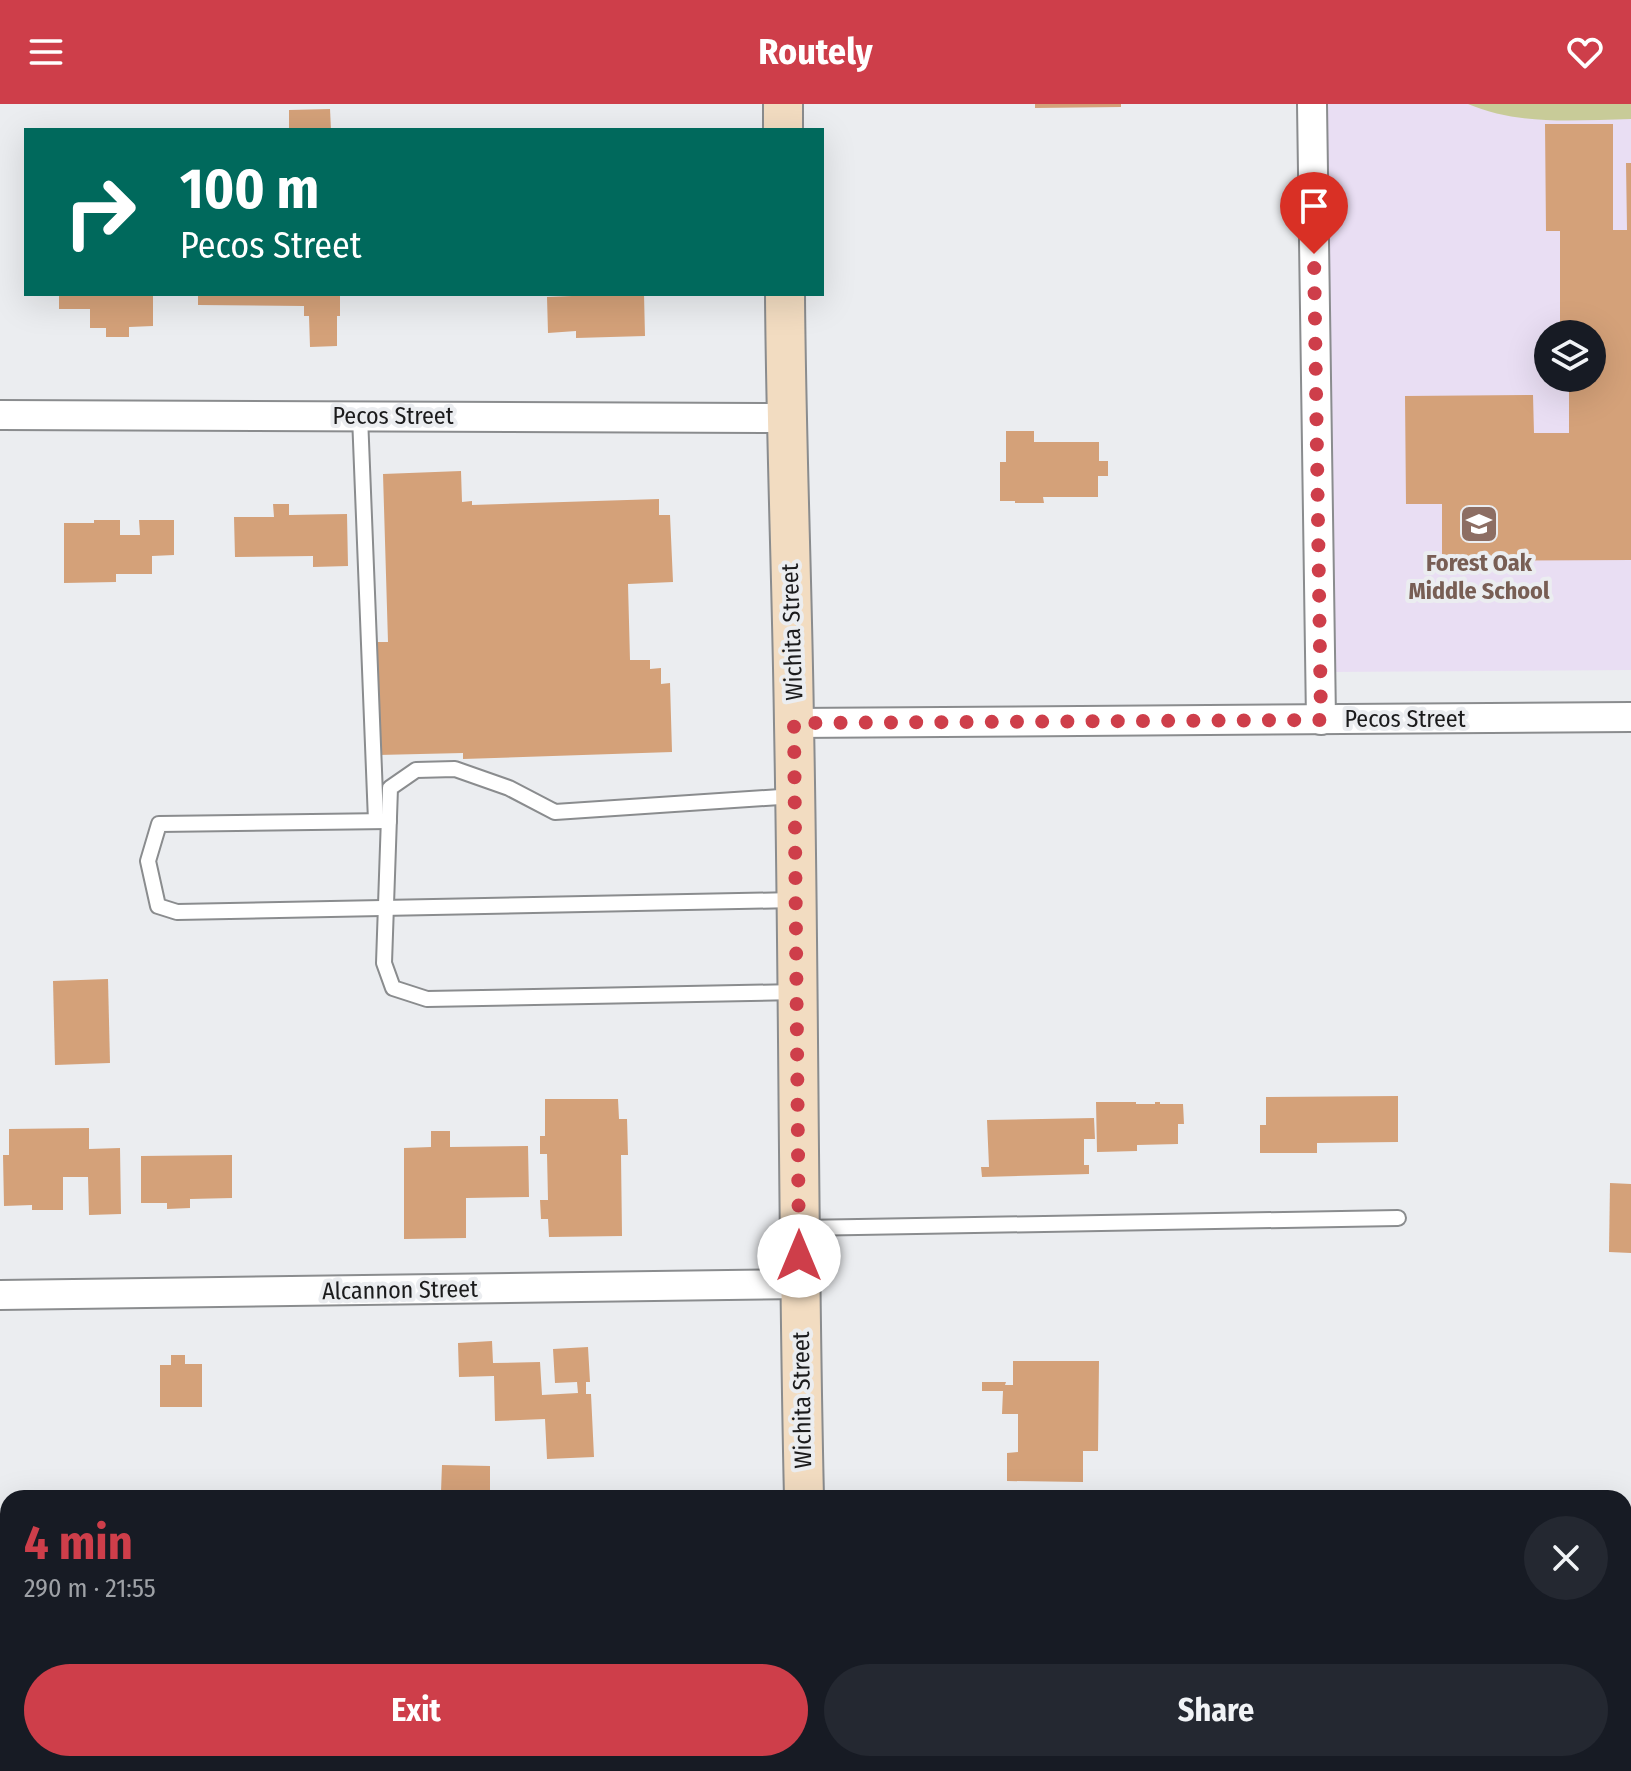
<!DOCTYPE html>
<meta charset="utf-8">
<style>
:root{--surface:#171b24;--page:#242831;--text:#f1f3f6;--muted:#9ea1a6;--accent:#ce3e4a}
body{margin:0;font-family:"Fira Sans Condensed",sans-serif;background:var(--page);color:var(--text);height:100vh;display:flex;flex-direction:column;font-size:30px;white-space:nowrap}
*{box-sizing:border-box;margin:0}
p{font-size:26px;color:var(--muted)}
.icon{flex:none;width:44px;height:44px;fill:none;stroke:currentColor;stroke-width:2;stroke-linecap:round;stroke-linejoin:round}
.map{position:relative;flex:1;overflow:hidden}
.side{position:absolute;left:0px;top:1386px;width:1632px;height:282px;display:flex;flex-direction:column;background:var(--surface);border-radius:24px 24px 0 0;box-shadow:0 8px 32px #0002}
.side>*{flex:none}
.guide{position:absolute;left:24px;top:24px;width:800px;height:168px;border-radius:0px;box-shadow:0 8px 32px #0002;background:#00695c;color:#fff;overflow:hidden}
.controls{position:absolute;left:1534px;top:216px;display:grid;gap:16px}
.controls a{display:grid;place-items:center;width:72px;height:72px;border-radius:50%;background:var(--surface);box-shadow:0 8px 32px #0002;font-size:40px}
.pin{position:absolute;display:grid;place-items:center;width:68px;height:68px;color:#fff;margin:-82px -34px;border-radius:50% 50% 50% 0;rotate:-45deg;box-shadow:0 0 8px #0007}
.pin .icon{rotate:45deg}
.me{position:absolute;width:88px;margin:-44px;rotate:0deg;stroke-linejoin:round;filter:drop-shadow(0 0 6px #0008)}
.turn{display:flex;align-items:center;gap:28px;height:168px;padding:0 24px;font-size:36px}
.turn .icon{width:104px;height:104px;stroke-width:2.5}
.turn b{display:block;font-size:56px;line-height:68px}
.round{display:grid;place-items:center;flex:none;width:84px;height:84px;border-radius:42px;background:var(--page)}
.overview{display:flex;align-items:center;justify-content:space-between;height:136px;padding:0 24px}
h1{font-size:48px;font-weight:700;line-height:60px;color:var(--accent)}
.action{display:flex;gap:16px;margin-top:auto;padding:16px 24px}
.action a{flex:1;height:92px;border-radius:48px;background:var(--accent);color:#fff;font-size:32px;font-weight:700;line-height:92px;text-align:center}
.action a+a{background:var(--page);color:var(--text)}
header{display:flex;justify-content:space-between;align-items:center;height:104px;padding:0 24px;background:var(--accent);color:#fff;font-size:36px;font-weight:700}
.map>svg:first-child{display:block}
.built{fill:#dae1ea}
.education{fill:#e9def3;fill-rule:evenodd}
.green{fill:#c8cb98}
.building{fill:#d4a179}
.lines{fill:none;stroke-linecap:round;stroke-linejoin:round}
.service-casing{stroke:#8a8c8e;stroke-width:18}
.minor-casing{stroke:#8a8c8e;stroke-width:32}
.secondary-casing{stroke:#8a8c8e;stroke-width:42}
.service{stroke:#fff;stroke-width:14}
.minor{stroke:#fff;stroke-width:28}
.secondary{stroke:#f2dcc1;stroke-width:38}
.route{stroke:#ce3e4a;stroke-width:14;stroke-dasharray:0 25.2}
.labels{text-anchor:middle;stroke-width:8;stroke-linejoin:round;paint-order:stroke}
.street-label{font-size:24px;fill:#1b1b1c;stroke:#ebedf0}
.education-label{font-size:24px;font-weight:bold;fill:#785e54;stroke:#ebedf0}
</style>
<header><svg class="icon" aria-label="menu" viewBox="0 0 24 24"><path d="M4 6h16M4 12h16M4 18h16"/></svg>Routely<svg class="icon" aria-label="heart" viewBox="0 0 24 24"><path d="M12 20l-8-8c-3-5 5-10 8-4 3-6 11-1 8 4z"/></svg></header>
<div class="map">
<svg width="1631" height="1667" viewBox="0 0 1631 1667">
<rect width="100%" height="100%" fill="#ebedf0"/>
<rect class="built" x="872" y="1660" width="726" height="7"/>
<path class="education" d="M1323 0H1631V566L1329 568ZM1548 230H1592V274H1548Z"/>
<path class="green" d="M1468 0H1631V15C1576 16 1520 22 1468 0Z"/>
<g class="building">
<polygon points="1035,0 1121,0 1121,3 1035,4"/>
<polygon points="330,5 331,26 289,26 289,6"/>
<polygon points="1545,20 1613,20 1613,126 1627,126 1626,59 1631,59 1631,456 1442,457 1442,400 1406,400 1405,292 1533,291 1534,329 1569,329 1569,274 1592,274 1592,230 1560,230 1560,127 1546,127"/>
<polygon points="59,190 153,190 153,222 129,223 129,233 106,233 106,224 90,224 90,205 59,205"/>
<polygon points="198,190 340,190 340,212 337,212 337,242 310,243 309,212 304,212 304,202 198,201"/>
<polygon points="572,190 644,190 645,232 576,234 576,227 548,229 547,193 572,192"/>
<polygon points="1006,327 1034,327 1034,338 1099,338 1099,357 1108,357 1108,372 1098,372 1098,393 1043,393 1044,399 1015,399 1015,397 1000,397 1000,358 1006,358"/>
<polygon points="461,367 462,398 472,397 472,401 659,395 659,411 670,411 673,478 628,480 630,556 650,556 650,565 661,564 661,580 670,579 672,648 463,655 463,649 378,651 375,538 388,538 383,370"/>
<polygon points="273,400 289,400 289,411 347,410 348,462 313,463 313,452 235,453 234,413 274,413"/>
<polygon points="94,416 120,416 120,431 140,431 139,416 174,416 174,451 152,452 152,470 116,470 116,478 64,479 64,419 94,419"/>
<polygon points="108,875 110,959 55,961 53,877"/>
<polygon points="1398,992 1398,1038 1317,1039 1317,1049 1260,1049 1260,1021 1266,1021 1266,993"/>
<polygon points="545,995 618,995 619,1015 627,1015 628,1051 621,1051 622,1132 549,1133 548,1115 541,1115 540,1096 548,1096 547,1050 540,1050 540,1032 545,1032"/>
<polygon points="1096,998 1136,998 1136,1000 1155,1000 1155,998 1160,998 1160,1000 1183,1000 1184,1020 1178,1020 1178,1040 1137,1041 1137,1047 1097,1048"/>
<polygon points="1094,1014 1095,1035 1084,1035 1084,1061 1089,1061 1089,1070 982,1073 981,1063 989,1063 987,1016"/>
<polygon points="89,1024 89,1045 120,1044 121,1110 89,1111 88,1073 63,1073 63,1106 32,1106 32,1101 4,1102 3,1051 9,1051 9,1025"/>
<polygon points="431,1027 450,1027 450,1043 528,1042 529,1093 466,1094 466,1134 404,1135 404,1044 431,1043"/>
<polygon points="232,1051 232,1094 190,1095 190,1104 167,1105 167,1099 141,1099 141,1052"/>
<polygon points="1610,1079 1631,1080 1631,1149 1609,1148"/>
<polygon points="492,1237 493,1259 540,1258 542,1291 578,1289 577,1278 555,1279 553,1245 588,1243 590,1278 586,1278 586,1290 591,1290 594,1353 547,1355 545,1315 495,1317 494,1272 459,1273 458,1239"/>
<polygon points="171,1251 185,1251 185,1260 202,1260 202,1303 160,1303 160,1261 171,1261"/>
<polygon points="1013,1257 1099,1257 1098,1347 1083,1347 1083,1378 1007,1377 1007,1349 1018,1348 1018,1310 1002,1310 1003,1287 982,1287 982,1278 1006,1278 1005,1281 1013,1281"/>
<polygon points="442,1361 490,1362 490,1392 456,1392 456,1388 441,1388"/>
<polygon points="8,1404 8,1450 0,1450 0,1409 4,1408 4,1405"/>
<polygon points="1019,1660 1262,1660 1262,1667 991,1667 990,1661"/>
</g>
<g class="lines">
<defs>
<g id="service">
<polyline points="360,312 376,717"/>
<polyline points="795,692 555,708 509,684 455,665 416,666 390,684 384,859 393,884 427,895 797,888"/>
<polyline points="389,717 159,720 148,757 158,802 177,808 795,796"/>
<polyline points="800,1124 1398,1114"/>
<polyline points="726,1660 733,1660"/>
<polyline points="947,1660 947,1667"/>
<polyline points="1400,1660 1400,1667"/>
</g>
<g id="minor">
<polyline points="1312,0 1321,616"/>
<polyline points="0,311 786,314"/>
<polyline points="794,619 1631,613"/>
<polyline points="0,1191 799,1180"/>
</g>
<g id="secondary">
<polyline points="783,0 783,26"/>
<path d="M785 190C786 333 792 476 794 620 799 878 798 1136 804 1394"/>
<polyline points="809,1660 809,1667"/>
</g>
</defs>
<use href="#service" class="service-casing"/>
<use href="#minor" class="minor-casing"/>
<use href="#secondary" class="secondary-casing"/>
<use href="#service" class="service"/>
<use href="#minor" class="minor"/>
<use href="#secondary" class="secondary"/>
</g>
<g class="lines">
<polyline class="route" points="799,1152 794,619 1321,616 1314,150"/>
</g>
<defs>
<symbol id="school-square" viewBox="-11 -11 22 22"><rect x="-9" y="-9" width="18" height="18" rx="4" fill="#8d6e63" stroke="#ebedf0"/><path d="M0-5L7-2L0 1L-7-2ZM-4 1L0 2.5L4 1V4Q0 6-4 4Z" fill="#fff"/></symbol>
</defs>
<g fill-rule="evenodd">
<use href="#school-square" x="1457" y="398" width="44" height="44"/>
</g>
<g class="labels">
<g class="street-label">
<text x="393" y="320">Pecos Street</text>
<text transform="translate(792 528) rotate(-92)" y="8">Wichita Street</text>
<text x="1405" y="623">Pecos Street</text>
<text transform="translate(400 1186) rotate(-1)" y="8">Alcannon Street</text>
<text transform="translate(802 1296) rotate(-91)" y="8">Wichita Street</text>
</g>
<g class="education-label">
<text x="1479" y="467">Forest Oak<tspan x="1479" dy="28">Middle School</tspan></text>
</g>
</g>
</svg>
<div class="controls">
<a><svg class="icon" aria-label="layers" viewBox="0 0 24 24"><path d="M12 4l9 5-9 5-9-5zM3 14l9 5 9-5"/></svg></a>
</div>
<div class="pin" style="left:1314px;top:150px;background:#d93025"><svg class="icon" aria-label="arrive" viewBox="0 0 24 24"><path d="M6 21V4h12l-3 4 3 4H6"/></svg></div>
<svg class="me" style="left:799px;top:1152px" viewBox="-20 -20 40 40"><circle r="19" fill="#fff"/><path d="M0-13L10 11 0 6-10 11z" fill="#ce3e4a"/></svg>
<div class="guide">
<div class="turn"><svg class="icon" aria-label="right" viewBox="0 0 24 24"><path d="M7 20v-9h11M14 6l5 5-5 5"/></svg><div><b>100 m</b>Pecos Street</div></div>
</div>
<section class="side">
<div class="overview"><div><h1>4 min</h1><p>290 m · 21:55</p></div><a class="round"><svg class="icon" aria-label="close" viewBox="0 0 24 24"><path d="M6 6l12 12M18 6L6 18"/></svg></a></div>
<div class="action"><a>Exit</a><a>Share</a></div>
</section>
</div>
